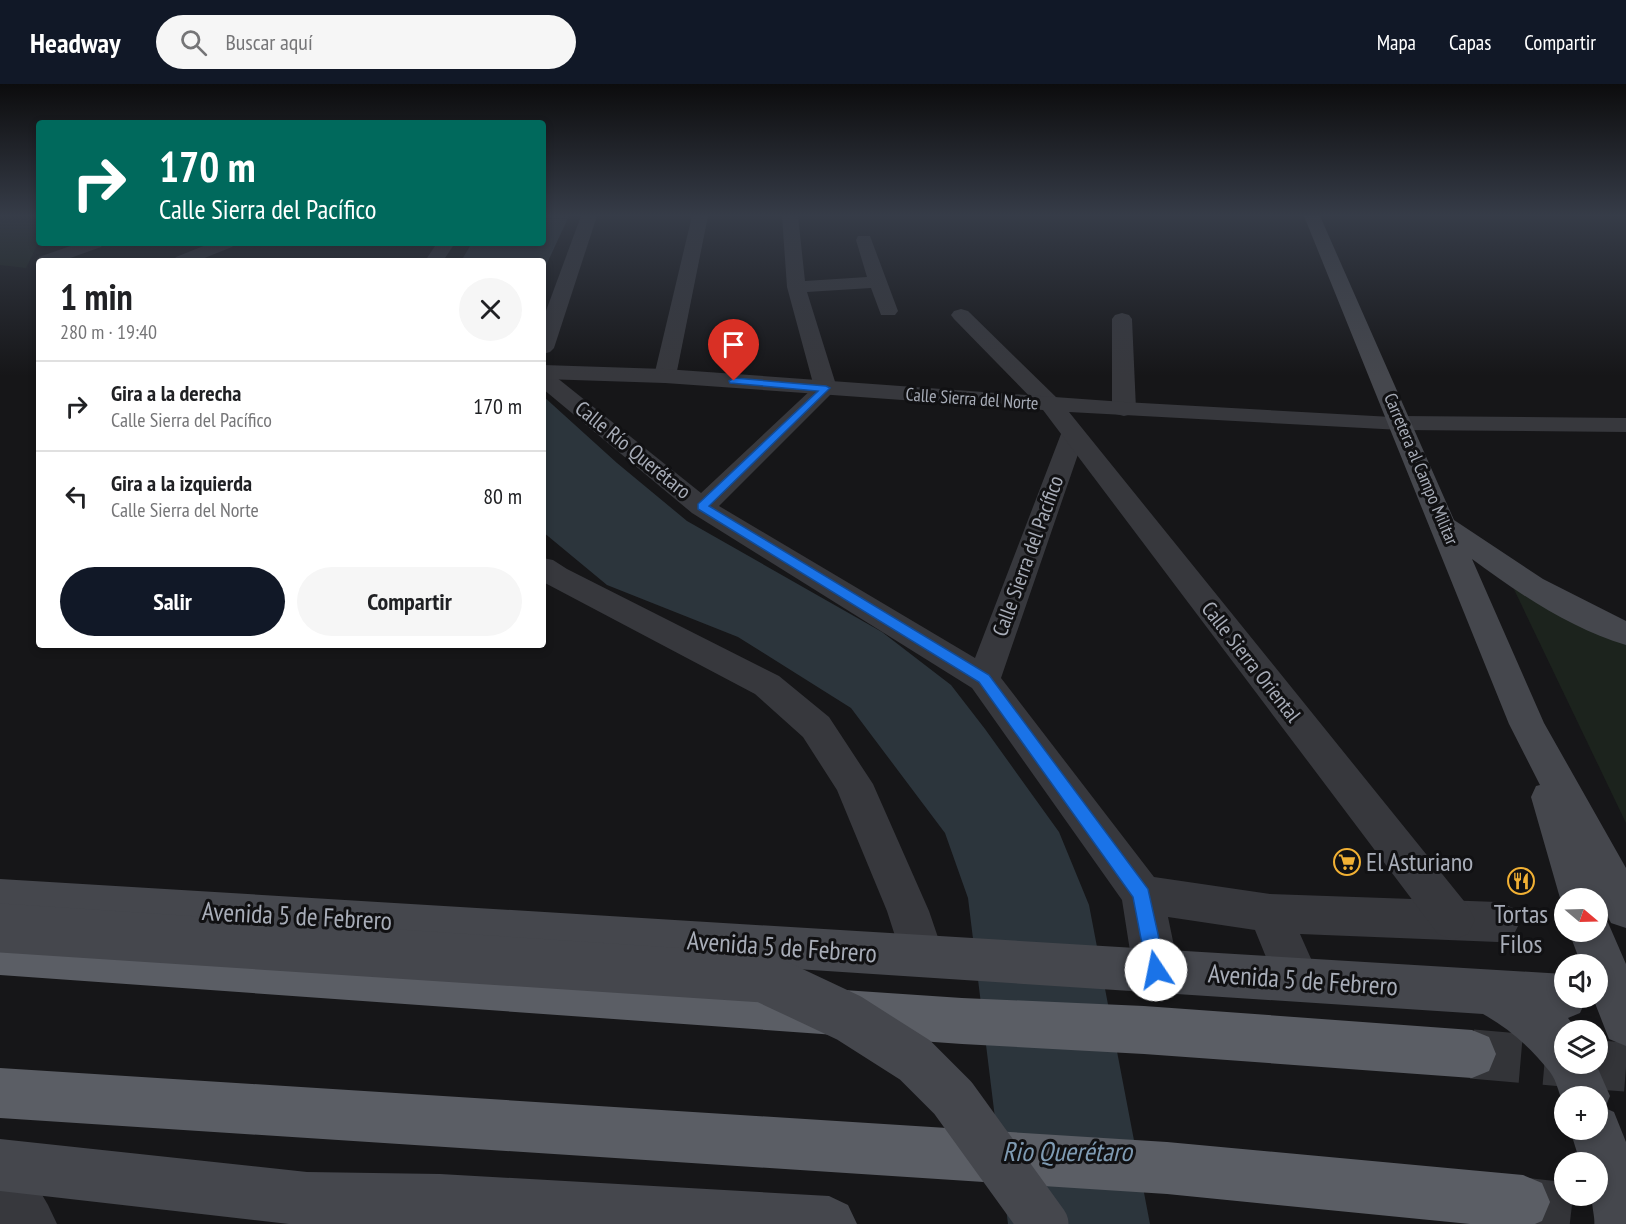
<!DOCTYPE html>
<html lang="es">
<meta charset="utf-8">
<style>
:root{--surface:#fff;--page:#f6f6f6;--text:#202124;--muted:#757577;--line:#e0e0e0;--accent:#111827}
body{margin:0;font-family:"PT Sans Narrow",sans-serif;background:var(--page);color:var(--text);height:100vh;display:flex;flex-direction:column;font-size:22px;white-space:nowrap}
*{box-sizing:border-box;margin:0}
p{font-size:20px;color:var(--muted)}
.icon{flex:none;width:33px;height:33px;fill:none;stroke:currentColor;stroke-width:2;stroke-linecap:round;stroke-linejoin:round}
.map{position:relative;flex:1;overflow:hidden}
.sheet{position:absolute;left:36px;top:174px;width:510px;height:390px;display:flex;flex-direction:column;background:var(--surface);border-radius:6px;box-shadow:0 3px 9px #0003}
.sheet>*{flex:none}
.top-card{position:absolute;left:36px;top:36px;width:510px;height:126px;border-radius:6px;box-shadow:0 3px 9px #0003;background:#00695c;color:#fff;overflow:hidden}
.needle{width:39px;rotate:109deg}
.tools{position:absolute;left:1554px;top:804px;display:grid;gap:12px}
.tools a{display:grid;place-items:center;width:54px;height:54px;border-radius:50%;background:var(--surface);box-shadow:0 3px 9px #0003;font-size:30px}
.pin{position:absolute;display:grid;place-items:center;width:51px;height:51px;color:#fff;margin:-62px -26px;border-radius:50% 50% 50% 0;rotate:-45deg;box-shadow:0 0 6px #0007}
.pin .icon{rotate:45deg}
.me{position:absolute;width:66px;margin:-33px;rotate:349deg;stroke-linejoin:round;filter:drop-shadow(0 0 4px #0008)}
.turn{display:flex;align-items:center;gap:21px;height:126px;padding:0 24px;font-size:27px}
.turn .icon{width:78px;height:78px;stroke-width:2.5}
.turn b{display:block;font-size:42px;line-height:51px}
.round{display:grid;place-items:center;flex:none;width:63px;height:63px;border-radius:32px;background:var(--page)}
.head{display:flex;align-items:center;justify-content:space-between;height:102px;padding:0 24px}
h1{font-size:36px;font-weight:800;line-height:45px}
.cta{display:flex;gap:12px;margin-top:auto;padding:12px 24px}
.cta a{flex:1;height:69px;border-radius:36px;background:var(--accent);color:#fff;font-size:24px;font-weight:800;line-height:69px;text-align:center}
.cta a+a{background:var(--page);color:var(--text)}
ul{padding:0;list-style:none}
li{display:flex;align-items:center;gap:18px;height:90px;padding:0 24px;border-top:2px solid var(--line)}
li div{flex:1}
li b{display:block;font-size:22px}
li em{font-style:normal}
header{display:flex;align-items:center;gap:36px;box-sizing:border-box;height:84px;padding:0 30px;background:var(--accent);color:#fff}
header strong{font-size:28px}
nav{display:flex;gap:33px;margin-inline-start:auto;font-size:21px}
.search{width:420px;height:54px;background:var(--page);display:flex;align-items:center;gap:15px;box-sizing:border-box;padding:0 21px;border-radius:33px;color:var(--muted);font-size:22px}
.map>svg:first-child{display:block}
.green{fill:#1c231d}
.water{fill:#2c353c}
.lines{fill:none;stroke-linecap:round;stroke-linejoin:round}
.trunk-tunnel{stroke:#333438;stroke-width:49;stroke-dasharray:49 24;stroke-linecap:butt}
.minor{fill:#37383d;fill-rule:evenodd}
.tertiary{fill:#37383d;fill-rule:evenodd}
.secondary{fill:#45474d;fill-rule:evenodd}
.trunk{fill:#5b5e65;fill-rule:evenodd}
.secondary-bridge{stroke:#45474d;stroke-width:49}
.route{fill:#1a73e8;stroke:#114b97;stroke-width:1.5}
.labels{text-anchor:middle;stroke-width:6;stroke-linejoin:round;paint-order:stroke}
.far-street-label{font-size:18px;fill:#a8adb8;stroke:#111113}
.street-label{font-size:21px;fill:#a8adb8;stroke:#111113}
.near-poi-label{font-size:26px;fill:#a8adb8;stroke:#111113;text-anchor:start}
.near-street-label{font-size:26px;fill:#a8adb8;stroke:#111113}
.near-water-label{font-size:27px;font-style:italic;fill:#7f9bb3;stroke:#111113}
</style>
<header>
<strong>Headway</strong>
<div class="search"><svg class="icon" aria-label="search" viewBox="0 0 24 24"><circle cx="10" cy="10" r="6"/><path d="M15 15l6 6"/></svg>Buscar aquí</div>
<nav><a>Mapa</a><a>Capas</a><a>Compartir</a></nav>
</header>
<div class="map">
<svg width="1626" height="1140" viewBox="0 0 1626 1140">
<rect width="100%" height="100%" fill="#161618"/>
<g class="green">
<polygon points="0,132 39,132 39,157 26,184 0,181"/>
<polygon points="1511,499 1626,548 1626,739"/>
</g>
<g class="water">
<polygon points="543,132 569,132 543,188 543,177 461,177 472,159 543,159"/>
<polygon points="543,312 617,379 687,437 882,548 951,601 985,645 1059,748 1089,821 1150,1140 1008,1140 968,814 945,749 851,624 738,553 607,501 543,448"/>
</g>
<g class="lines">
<g class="trunk-tunnel">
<polyline points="1472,970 1564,978"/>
<polyline points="1587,980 1626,983"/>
<polyline points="1523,1118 1626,1130"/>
</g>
<g class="minor">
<polygon points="581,132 597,132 554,264 550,268 543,270 543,235"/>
<polygon points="692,132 708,132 676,292 673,297 665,299 657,297 654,292"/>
<polygon points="782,132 798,132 805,197 867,193 856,156 858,152 870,152 898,227 895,231 881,231 871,204 807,208 837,304 719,422 975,574 1061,350 1064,345 1073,343 1082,345 1085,350 1001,594 1154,793 1270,810 1498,818 1513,824 1520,838 1513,852 1498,858 1300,850 1320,895 1313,910 1297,917 1281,910 1255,846 1168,833 1179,886 1172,901 1156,908 1140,901 1133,886 1122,816 972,604 692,429 543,305 543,287 551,289 701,409 814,303 787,203"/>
<polygon points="79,159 104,159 101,163 62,177 39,177 39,181 36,177 39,173"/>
<polygon points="211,159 235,159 232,163 197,177 173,177 176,173"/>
<polygon points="437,159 455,159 443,177 425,177"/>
<polygon points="961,225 968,227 1058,315 1062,320 1058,325 1050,327 1042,325 954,235 951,231 954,227"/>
<polygon points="1122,229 1129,231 1132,235 1136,325 1132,330 1124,332 1116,330 1112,325 1112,235 1115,231"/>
<polygon points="1401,332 1626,334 1626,348 1401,346 1392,344 1389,339 1392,334"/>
<polygon points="543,474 553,476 567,485 779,592 829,633 873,700 929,827 944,871 938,886 922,892 906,886 887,827 837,706 803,653 755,610 545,499 543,497"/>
<polygon points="0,1063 19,1071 48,1121 57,1140 0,1140"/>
</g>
<polygon class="tertiary" points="543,281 665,285 1124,318 1410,334 1413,339 1410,344 1401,346 1069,328 1468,822 1475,836 1468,850 1453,856 1438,850 1043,326 665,299 543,295"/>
<g class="secondary">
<path d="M1304 132H1320L1454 436 1543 495 1626 537V561C1571 545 1518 509 1472 475L1544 639 1626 784V844L1611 839 1600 818 1598 824V814H1564V824L1560 814 1531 713 1536 702 1540 701 1509 640Z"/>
<path d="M0 795 1564 890V914H1587L1580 929 1568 934 1577 946H1564V980H1596L1610 1012 1605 1024 1614 1028 1626 1058V1140H1595L1591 1112H1598V1078H1580L1570 1046H1598V1012H1564V1023C1560 1013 1557 997 1550 988 1531 964 1510 945 1483 930L0 833Z"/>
<polygon points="1598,830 1606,834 1626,880 1626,962 1609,955 1593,914 1598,914 1598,880 1581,880 1569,848 1598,848"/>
<polygon points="0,1055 307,1088 440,1090 829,1112 848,1121 857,1140 289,1140 0,1107"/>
</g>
<g class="trunk">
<polygon points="0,849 962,914 1144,922 1472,946 1489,953 1496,970 1489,987 1472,994 1144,970 962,960 0,891"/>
<polygon points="0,984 1167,1058 1523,1091 1542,1099 1550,1118 1542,1137 1535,1140 1470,1140 1167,1110 0,1034"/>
</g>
<polyline class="secondary-bridge" points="0,844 764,894 849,934 915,976 953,1014 1044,1140"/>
</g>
<linearGradient id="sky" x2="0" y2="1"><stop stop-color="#0c0c0d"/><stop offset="0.45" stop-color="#363c48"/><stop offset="1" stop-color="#363c48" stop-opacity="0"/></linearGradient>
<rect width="1626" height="292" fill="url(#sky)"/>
<polygon class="route" points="734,294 826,302 830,304 709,422 989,591 1148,805 1166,886 1163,892 1156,895 1150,892 1147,886 1133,813 979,598 698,425 698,420 818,307 730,299 729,297"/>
<defs>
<symbol id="supermarket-ring" viewBox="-11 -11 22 22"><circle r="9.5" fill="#111113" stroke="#f2b134" stroke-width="1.5"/><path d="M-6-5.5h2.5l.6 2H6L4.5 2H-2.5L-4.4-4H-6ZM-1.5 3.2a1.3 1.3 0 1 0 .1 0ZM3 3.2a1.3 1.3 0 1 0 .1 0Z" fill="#f2b134"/></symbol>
<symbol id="restaurant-ring" viewBox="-11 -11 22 22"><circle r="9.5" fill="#111113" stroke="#f2b134" stroke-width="1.5"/><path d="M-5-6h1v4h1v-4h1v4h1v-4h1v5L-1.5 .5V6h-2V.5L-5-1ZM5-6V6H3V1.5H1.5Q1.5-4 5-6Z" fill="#f2b134"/></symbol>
</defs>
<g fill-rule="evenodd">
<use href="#supermarket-ring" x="1332" y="763" width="30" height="30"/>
<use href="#restaurant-ring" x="1506" y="782" width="30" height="30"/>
</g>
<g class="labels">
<g class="far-street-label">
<text transform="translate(972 315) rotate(4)" y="6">Calle Sierra del Norte</text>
<text transform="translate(1421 385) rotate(67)" y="6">Carretera al Campo Militar</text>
</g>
<g class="street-label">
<text transform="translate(633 366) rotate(39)" y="7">Calle Río Querétaro</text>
<text transform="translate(1028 472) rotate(-70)" y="7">Calle Sierra del Pacífico</text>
<text transform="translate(1251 578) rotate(52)" y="7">Calle Sierra Oriental</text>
</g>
<g class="near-poi-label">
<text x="1366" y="787">El Asturiano</text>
<text x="1521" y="839" text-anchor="middle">Tortas<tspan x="1521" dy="30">Filos</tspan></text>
</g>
<g class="near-street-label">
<text transform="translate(297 832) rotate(3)" y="9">Avenida 5 de Febrero</text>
<text transform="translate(782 863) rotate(4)" y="9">Avenida 5 de Febrero</text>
<text transform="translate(1303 896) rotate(4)" y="9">Avenida 5 de Febrero</text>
</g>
<g class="near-water-label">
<text x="1067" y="1077">Rio Querétaro</text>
</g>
</g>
</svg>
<div class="tools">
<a><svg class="needle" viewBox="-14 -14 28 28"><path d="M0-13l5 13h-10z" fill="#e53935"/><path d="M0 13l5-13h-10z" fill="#757577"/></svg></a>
<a><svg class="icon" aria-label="sound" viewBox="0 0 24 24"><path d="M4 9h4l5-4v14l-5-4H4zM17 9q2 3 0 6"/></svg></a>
<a><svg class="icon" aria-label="layers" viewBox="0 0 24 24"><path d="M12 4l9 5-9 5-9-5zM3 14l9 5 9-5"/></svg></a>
<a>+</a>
<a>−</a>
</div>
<div class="pin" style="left:734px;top:297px;background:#d93025"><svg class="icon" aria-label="arrive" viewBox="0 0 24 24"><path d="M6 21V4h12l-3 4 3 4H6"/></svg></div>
<svg class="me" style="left:1156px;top:886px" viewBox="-20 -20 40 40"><circle r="19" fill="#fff"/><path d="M0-13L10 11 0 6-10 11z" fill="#1a73e8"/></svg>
<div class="top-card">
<div class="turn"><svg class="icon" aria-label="right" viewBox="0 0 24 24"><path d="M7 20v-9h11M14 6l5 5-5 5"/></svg><div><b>170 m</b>Calle Sierra del Pacífico</div></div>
</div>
<section class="sheet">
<div class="head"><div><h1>1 min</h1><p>280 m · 19:40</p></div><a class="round"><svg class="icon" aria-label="close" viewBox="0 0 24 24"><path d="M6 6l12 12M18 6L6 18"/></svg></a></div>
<ul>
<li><svg class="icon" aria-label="right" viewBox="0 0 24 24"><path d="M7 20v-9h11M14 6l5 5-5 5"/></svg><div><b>Gira a la derecha</b><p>Calle Sierra del Pacífico</p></div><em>170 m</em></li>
<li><svg class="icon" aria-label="left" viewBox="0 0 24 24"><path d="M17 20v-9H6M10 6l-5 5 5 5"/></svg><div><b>Gira a la izquierda</b><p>Calle Sierra del Norte</p></div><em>80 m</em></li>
</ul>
<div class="cta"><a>Salir</a><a>Compartir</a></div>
</section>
</div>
